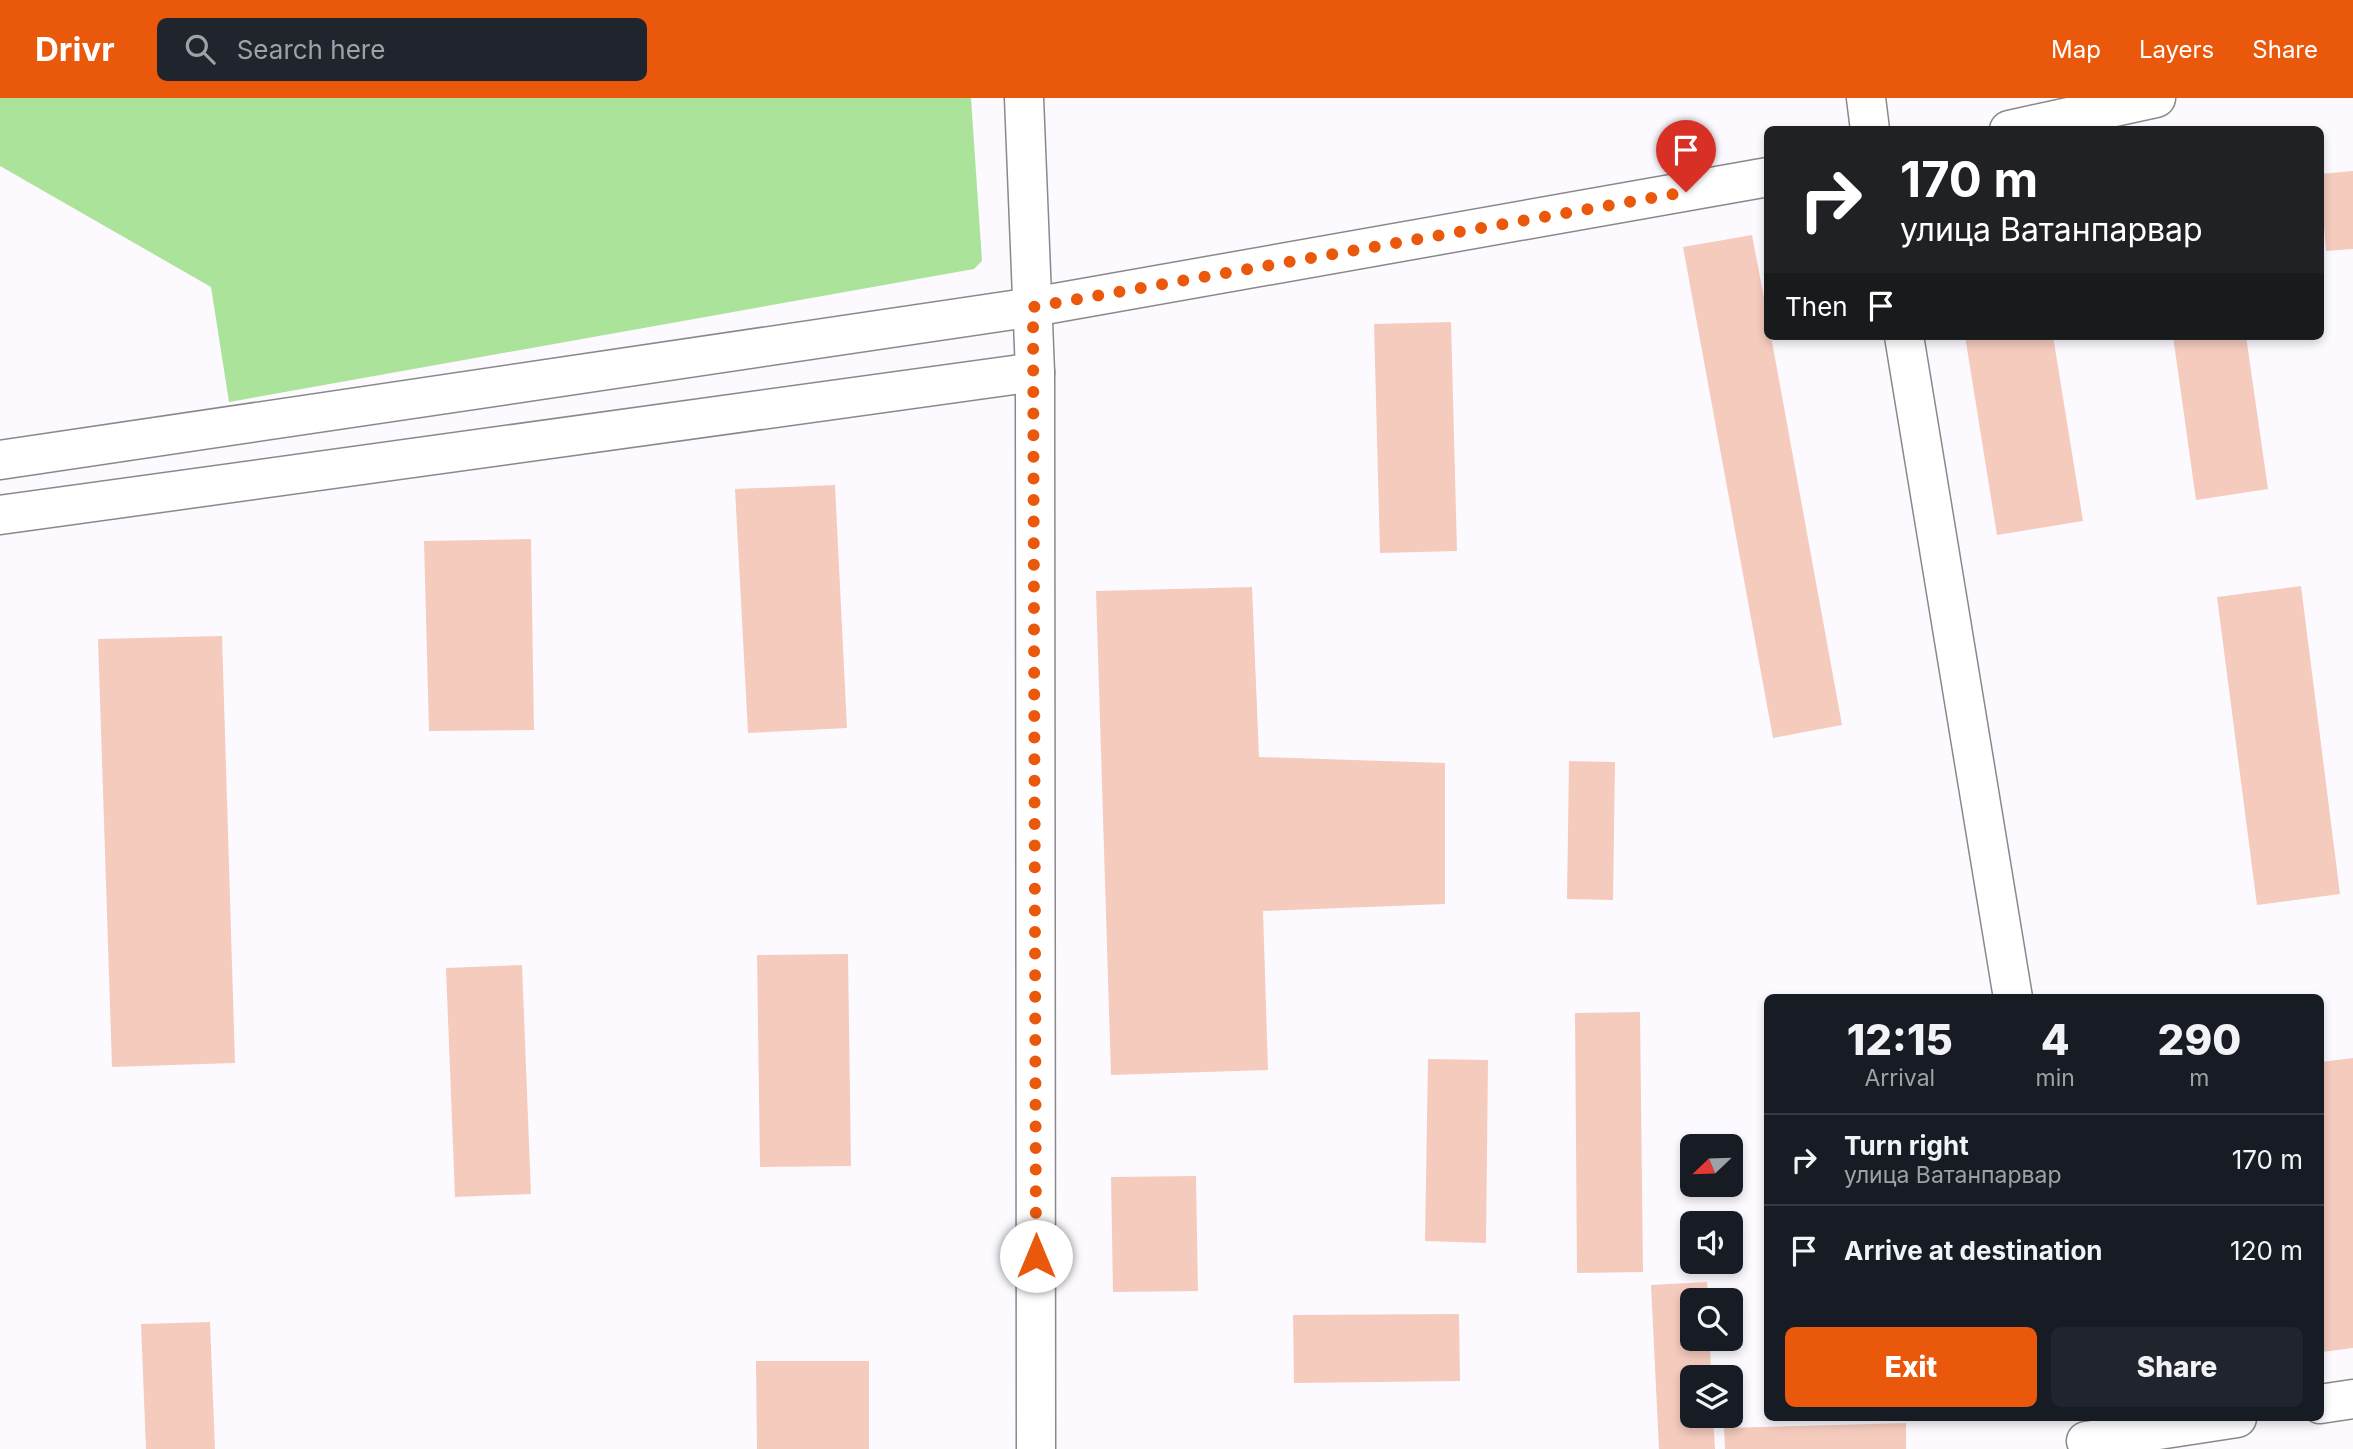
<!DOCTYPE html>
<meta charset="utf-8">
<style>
:root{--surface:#171b24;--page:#20242c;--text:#f1f3f6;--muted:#9ea1a6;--line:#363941;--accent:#ea580c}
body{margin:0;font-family:Inter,sans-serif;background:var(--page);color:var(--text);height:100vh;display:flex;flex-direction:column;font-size:26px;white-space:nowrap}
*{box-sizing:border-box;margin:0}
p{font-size:23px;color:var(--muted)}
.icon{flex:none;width:38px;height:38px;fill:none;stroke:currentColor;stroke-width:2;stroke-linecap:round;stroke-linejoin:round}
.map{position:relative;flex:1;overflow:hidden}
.sheet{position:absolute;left:1764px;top:896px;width:560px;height:427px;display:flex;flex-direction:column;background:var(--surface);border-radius:10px;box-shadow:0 4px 10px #0003}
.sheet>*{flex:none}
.top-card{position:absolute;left:1764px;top:28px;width:560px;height:214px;border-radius:10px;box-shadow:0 4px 10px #0003;background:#202124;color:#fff;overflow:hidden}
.needle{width:46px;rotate:247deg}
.buttons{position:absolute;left:1680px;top:1036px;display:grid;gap:14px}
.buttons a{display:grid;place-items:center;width:63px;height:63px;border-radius:10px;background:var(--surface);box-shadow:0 4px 10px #0003;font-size:35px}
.pin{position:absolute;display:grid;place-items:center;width:60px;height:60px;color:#fff;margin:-72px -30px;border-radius:50% 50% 50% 0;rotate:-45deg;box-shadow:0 0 7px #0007}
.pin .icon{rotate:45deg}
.me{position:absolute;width:77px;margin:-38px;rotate:0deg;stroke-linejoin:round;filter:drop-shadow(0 0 5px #0008)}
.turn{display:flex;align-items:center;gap:24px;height:147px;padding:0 21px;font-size:32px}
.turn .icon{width:91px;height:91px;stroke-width:2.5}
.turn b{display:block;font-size:49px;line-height:60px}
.then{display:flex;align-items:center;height:66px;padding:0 21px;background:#0003;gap:14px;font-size:26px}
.eta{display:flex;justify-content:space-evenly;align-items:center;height:119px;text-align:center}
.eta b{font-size:42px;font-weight:800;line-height:49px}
.cta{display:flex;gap:14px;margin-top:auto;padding:14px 21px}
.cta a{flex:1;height:80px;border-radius:10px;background:var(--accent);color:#fff;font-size:28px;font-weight:800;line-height:80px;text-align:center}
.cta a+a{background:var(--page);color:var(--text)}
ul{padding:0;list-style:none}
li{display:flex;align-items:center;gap:21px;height:91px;padding:0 21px;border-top:2px solid var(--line)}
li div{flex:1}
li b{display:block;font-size:26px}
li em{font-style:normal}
header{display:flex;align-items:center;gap:42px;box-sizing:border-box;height:98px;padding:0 35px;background:var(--accent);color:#fff}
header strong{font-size:33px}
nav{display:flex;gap:38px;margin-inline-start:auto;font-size:24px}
.search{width:490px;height:63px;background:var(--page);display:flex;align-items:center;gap:18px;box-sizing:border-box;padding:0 24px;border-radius:10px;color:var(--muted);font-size:26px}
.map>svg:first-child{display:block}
.green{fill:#ace39b}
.building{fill:#f5cbbe}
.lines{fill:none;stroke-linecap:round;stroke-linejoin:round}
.minor-casing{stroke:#8b888c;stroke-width:41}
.minor{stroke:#fff;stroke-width:38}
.route{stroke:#ea580c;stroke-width:12;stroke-dasharray:0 21.6}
</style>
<header>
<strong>Drivr</strong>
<div class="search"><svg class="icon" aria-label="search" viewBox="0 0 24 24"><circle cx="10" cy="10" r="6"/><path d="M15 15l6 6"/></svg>Search here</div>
<nav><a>Map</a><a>Layers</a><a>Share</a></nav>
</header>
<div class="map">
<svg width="2353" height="1351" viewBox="0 0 2353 1351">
<rect width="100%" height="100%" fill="#fcfafe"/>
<polygon class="green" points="0,0 971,0 982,163 974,171 229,304 211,189 0,68"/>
<g class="building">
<polygon points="2353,73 2353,151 2326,153 2320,76"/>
<polygon points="1752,137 1768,221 1768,238 1771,238 1842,627 1773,640 1683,149"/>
<polygon points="1451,224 1457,453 1380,455 1374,226"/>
<polygon points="1965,238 2053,238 2083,423 1997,437"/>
<polygon points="2173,238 2246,238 2268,391 2196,402"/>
<polygon points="835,387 847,630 748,635 735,391"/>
<polygon points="531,441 534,632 429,633 424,443"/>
<polygon points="2301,488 2340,796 2257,807 2217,499"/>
<polygon points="1252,489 1259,659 1445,665 1445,806 1263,813 1268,972 1111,977 1096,493"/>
<polygon points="222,538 235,965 112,969 98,541"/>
<polygon points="1569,663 1615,664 1613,802 1567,801"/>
<polygon points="848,856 851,1068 760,1069 757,857"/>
<polygon points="522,867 531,1096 455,1099 446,870"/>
<polygon points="1640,914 1643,1174 1577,1175 1575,915"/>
<polygon points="2353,960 2353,1250 2322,1254 2320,964"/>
<polygon points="1428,961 1488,962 1486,1145 1425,1143"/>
<polygon points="1196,1078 1198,1193 1113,1194 1111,1079"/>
<polygon points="1707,1184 1708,1202 1692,1202 1692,1241 1710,1241 1711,1279 1692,1279 1692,1318 1713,1318 1715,1351 1659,1351 1651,1187"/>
<polygon points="1459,1216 1460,1283 1294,1285 1293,1217"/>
<polygon points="210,1224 215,1351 146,1351 141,1226"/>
<polygon points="756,1263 869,1263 869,1351 757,1351"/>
<polygon points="1906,1325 1906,1351 1725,1351 1724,1330"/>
</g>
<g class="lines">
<defs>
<g id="minor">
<polyline points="1024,0 1035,274 1036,1351"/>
<polyline points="1866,0 1870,32"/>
<polyline points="2009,32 2156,0"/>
<polyline points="1904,238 2013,900"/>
<polyline points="0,362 1033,209 1768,79"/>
<polyline points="0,417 1035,274"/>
<polyline points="2320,1306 2353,1301"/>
<polyline points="2086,1343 2237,1320"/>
</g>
</defs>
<use href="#minor" class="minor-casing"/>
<use href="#minor" class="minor"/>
</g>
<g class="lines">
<polyline class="route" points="1036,1158 1033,209 1686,94"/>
</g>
</svg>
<div class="buttons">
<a><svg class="needle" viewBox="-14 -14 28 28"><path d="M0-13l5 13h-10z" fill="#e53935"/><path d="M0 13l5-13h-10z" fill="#9ea1a6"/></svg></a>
<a><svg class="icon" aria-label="sound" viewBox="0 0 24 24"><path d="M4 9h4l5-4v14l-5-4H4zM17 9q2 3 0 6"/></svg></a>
<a><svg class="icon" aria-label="search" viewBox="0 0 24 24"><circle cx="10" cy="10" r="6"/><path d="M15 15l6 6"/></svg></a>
<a><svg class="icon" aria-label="layers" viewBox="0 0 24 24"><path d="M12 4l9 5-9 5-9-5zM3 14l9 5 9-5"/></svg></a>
</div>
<div class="pin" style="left:1686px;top:94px;background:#d93025"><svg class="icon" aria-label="arrive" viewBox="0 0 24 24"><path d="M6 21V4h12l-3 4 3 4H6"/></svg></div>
<svg class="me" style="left:1036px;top:1158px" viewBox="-20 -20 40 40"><circle r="19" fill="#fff"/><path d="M0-13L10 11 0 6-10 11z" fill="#ea580c"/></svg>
<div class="top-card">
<div class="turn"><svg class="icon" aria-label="right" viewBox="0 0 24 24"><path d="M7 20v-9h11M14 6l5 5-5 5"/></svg><div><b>170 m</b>улица Ватанпарвар</div></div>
<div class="then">Then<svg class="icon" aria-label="arrive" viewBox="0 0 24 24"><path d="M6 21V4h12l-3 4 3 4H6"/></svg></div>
</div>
<section class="sheet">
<div class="eta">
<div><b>12:15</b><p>Arrival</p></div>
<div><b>4</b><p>min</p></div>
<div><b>290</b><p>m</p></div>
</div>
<ul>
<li><svg class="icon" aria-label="right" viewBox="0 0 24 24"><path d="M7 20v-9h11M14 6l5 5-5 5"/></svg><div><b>Turn right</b><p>улица Ватанпарвар</p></div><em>170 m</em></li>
<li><svg class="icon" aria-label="arrive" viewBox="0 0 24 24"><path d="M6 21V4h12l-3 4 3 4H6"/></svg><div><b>Arrive at destination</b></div><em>120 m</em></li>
</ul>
<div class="cta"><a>Exit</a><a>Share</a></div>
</section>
</div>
